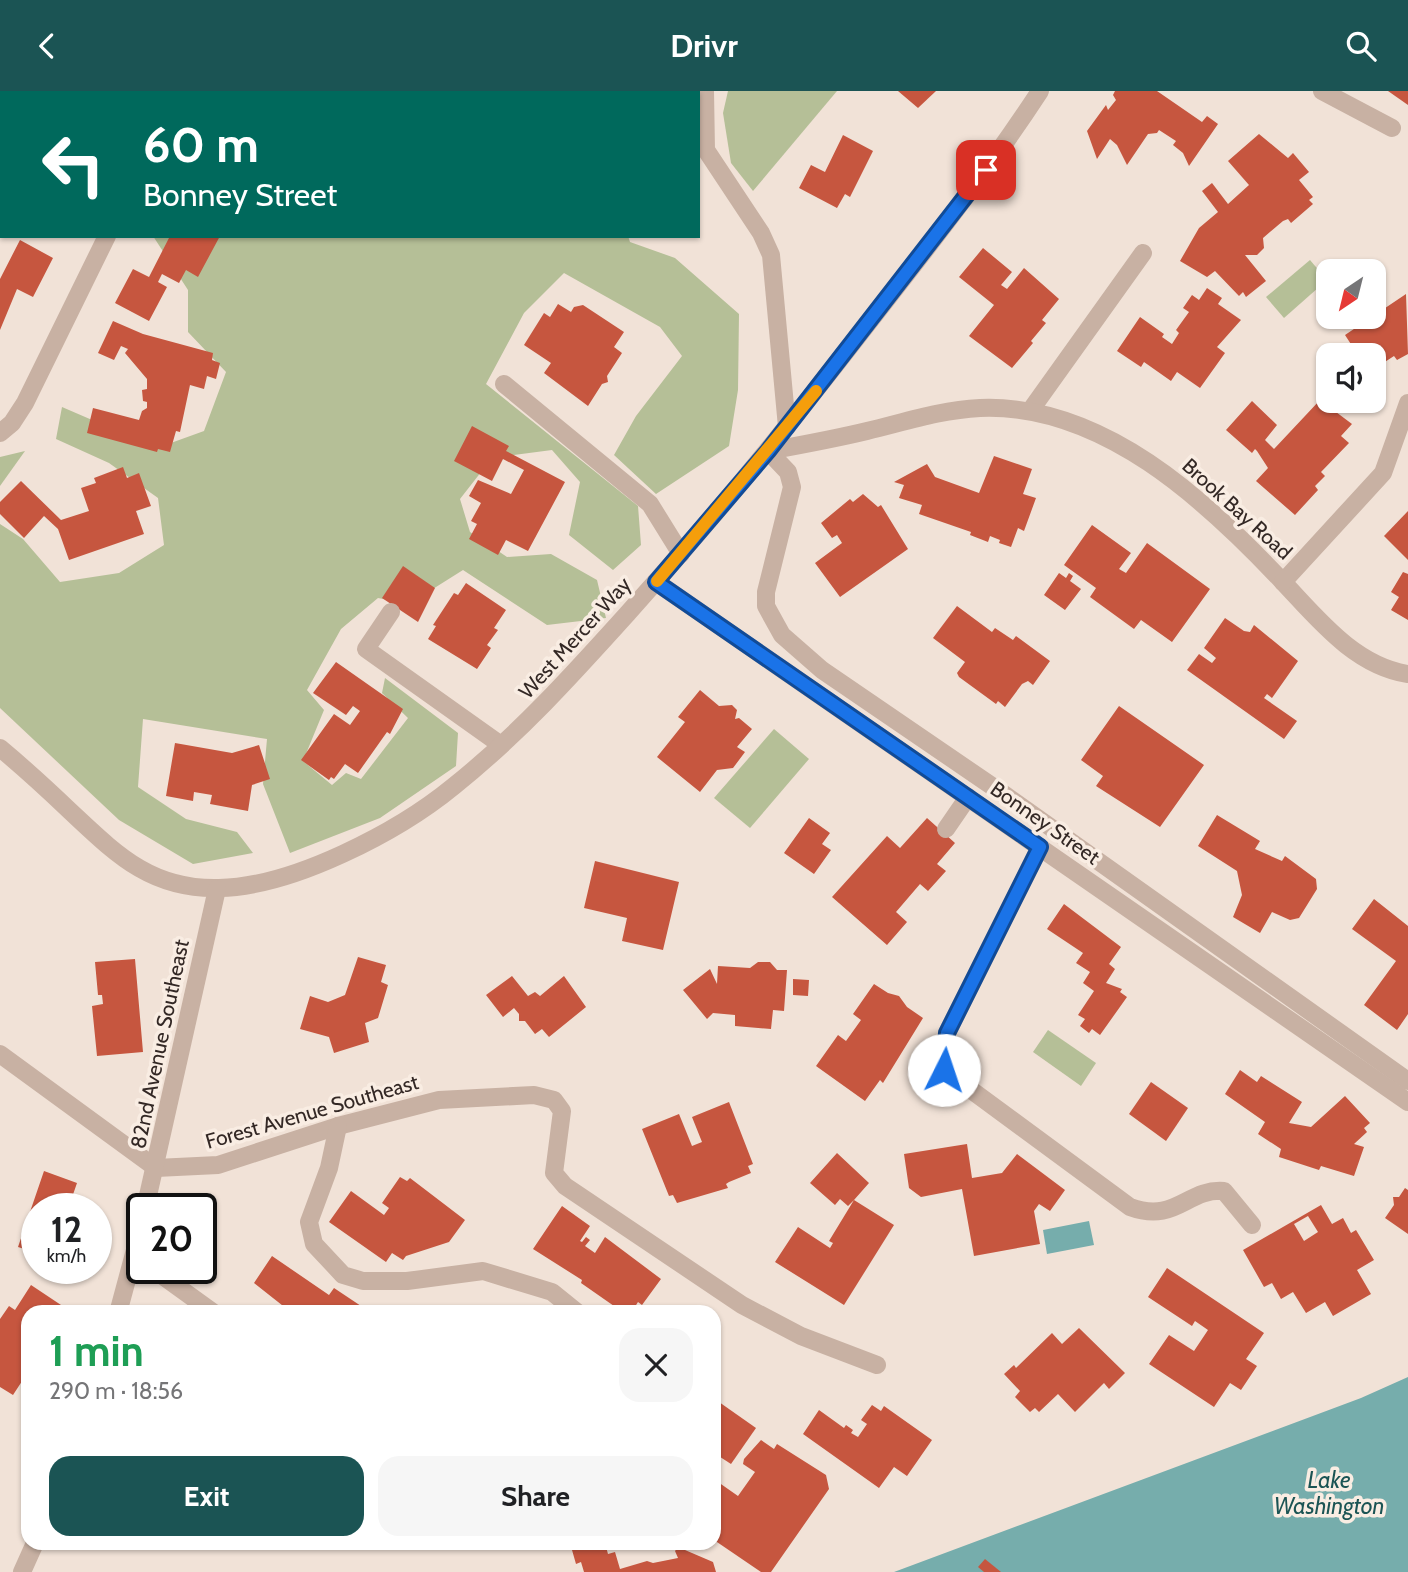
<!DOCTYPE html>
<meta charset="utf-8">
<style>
:root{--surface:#fff;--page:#f6f6f6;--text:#202124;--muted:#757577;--accent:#1b5454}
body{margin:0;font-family:Cabin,sans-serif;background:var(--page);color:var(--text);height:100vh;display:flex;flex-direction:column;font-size:26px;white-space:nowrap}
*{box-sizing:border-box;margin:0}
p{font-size:23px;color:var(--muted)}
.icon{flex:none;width:38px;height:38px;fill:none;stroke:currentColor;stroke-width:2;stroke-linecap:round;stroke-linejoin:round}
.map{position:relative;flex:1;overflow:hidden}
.panel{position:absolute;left:21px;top:1214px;width:700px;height:245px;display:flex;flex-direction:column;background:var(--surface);border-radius:21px;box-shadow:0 2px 5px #0004}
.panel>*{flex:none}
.banner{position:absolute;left:0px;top:0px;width:700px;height:147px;box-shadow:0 2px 5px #0004;background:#00695c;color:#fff;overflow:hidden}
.needle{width:46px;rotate:215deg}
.fabs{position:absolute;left:1316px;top:168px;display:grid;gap:14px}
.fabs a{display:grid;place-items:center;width:70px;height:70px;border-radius:14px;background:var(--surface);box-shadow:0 2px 5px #0004;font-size:35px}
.speed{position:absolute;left:21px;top:1102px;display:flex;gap:14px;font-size:35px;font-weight:700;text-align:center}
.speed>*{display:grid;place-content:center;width:91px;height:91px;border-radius:50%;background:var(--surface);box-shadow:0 2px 5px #0004;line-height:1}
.speed small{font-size:18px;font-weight:400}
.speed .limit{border:4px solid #111;border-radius:10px;background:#fff;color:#111}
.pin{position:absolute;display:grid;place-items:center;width:60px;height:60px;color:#fff;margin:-30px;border-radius:14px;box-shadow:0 4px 10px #0006}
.me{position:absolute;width:77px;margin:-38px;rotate:4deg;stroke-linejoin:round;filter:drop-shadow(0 0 5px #0008)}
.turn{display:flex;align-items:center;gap:24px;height:147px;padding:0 28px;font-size:32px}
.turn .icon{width:91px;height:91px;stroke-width:2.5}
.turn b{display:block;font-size:49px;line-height:60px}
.round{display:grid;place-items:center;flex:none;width:74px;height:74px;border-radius:21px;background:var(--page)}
.summary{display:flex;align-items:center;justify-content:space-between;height:119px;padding:0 28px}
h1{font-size:42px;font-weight:800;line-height:52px;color:#1e9e55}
.button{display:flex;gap:14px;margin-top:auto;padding:14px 28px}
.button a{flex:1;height:80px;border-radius:21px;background:var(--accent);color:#fff;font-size:28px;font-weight:800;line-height:80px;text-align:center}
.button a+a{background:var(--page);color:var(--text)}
header{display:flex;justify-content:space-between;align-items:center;height:91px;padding:0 28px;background:var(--accent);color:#fff;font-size:32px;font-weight:800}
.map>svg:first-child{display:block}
.green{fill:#b5bf97}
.water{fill:#76adac}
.building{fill:#c6563f;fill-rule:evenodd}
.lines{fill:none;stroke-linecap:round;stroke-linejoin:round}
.minor{stroke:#c8b1a3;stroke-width:18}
.route-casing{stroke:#114b97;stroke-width:18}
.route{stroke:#1a73e8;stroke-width:12}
.slow{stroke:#f59e0b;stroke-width:12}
.labels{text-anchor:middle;stroke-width:7;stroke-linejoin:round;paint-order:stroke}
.street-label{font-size:21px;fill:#332825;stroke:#f9ede3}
.water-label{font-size:23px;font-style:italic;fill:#1b5454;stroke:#f9ede3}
</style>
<header><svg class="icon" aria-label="back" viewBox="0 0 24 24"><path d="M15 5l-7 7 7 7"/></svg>Drivr<svg class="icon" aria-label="search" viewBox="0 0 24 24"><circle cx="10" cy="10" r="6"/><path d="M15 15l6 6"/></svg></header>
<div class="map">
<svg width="1408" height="1481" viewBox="0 0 1408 1481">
<rect width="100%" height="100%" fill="#f1e2d7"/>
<g class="green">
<polygon points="300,0 549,0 550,2 302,2"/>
<polygon points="728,0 837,0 753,100 731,72 723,22"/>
<polygon points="153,145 628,145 630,151 675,167 739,223 738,299 729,355 656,403 614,364 636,325 682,265 660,236 564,182 524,222 486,293 638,415 641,454 613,479 569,444 580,391 552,359 492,367 460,408 470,441 507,466 551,463 597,489 606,527 547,534 463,479 409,513 378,507 341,538 307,599 324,619 303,670 332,694 346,682 361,688 408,627 382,602 385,587 458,642 456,675 380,727 290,762 263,693 267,648 143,628 138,696 186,728 237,741 253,762 193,773 119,729 0,617 0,433 23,448 60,491 119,482 164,454 158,407 109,372 56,348 62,316 157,357 204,340 226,281 188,241 188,199"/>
<polygon points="1310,169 1327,189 1284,227 1266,206"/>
<polygon points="25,360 0,395 0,366"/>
<polygon points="774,638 809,668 750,737 714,707"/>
<polygon points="1048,939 1096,972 1081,995 1033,961"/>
</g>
<g class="water">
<polygon points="1089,1130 1094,1154 1047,1163 1043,1139"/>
<polygon points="1408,1286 1408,1481 894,1481 1361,1307"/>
</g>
<g class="building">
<polygon points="898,0 936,0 918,17"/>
<polygon points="1115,0 1157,0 1202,31 1207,25 1218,33 1189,75 1183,62 1173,54 1176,50 1159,39 1157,42 1148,43 1127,74 1117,54 1110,48 1097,68 1087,40 1106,14 1108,19 1116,9 1113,4"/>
<polygon points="1388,0 1408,0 1408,14"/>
<polygon points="1259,43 1288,67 1293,62 1309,81 1299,89 1313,106 1309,109 1313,113 1291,132 1288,128 1283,130 1263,147 1264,157 1257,164 1245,164 1266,190 1246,206 1243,201 1239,205 1215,180 1207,186 1180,170 1199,137 1218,121 1202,100 1212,92 1228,113 1249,94 1228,70"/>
<polygon points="843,44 873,60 850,106 845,103 837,117 799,97 811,74 825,81"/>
<polygon points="170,145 220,145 198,186 186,179 179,192 162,183 158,191 167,196 149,230 115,212 133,178 149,186"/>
<polygon points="20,149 53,167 33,206 17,198 0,239 0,188"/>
<polygon points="983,157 1012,181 1001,194 1007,198 1024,177 1059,208 1042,229 1046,232 1031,250 1033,252 1012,277 969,245 994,214 959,186"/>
<polygon points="1207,197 1222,207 1218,213 1241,229 1217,256 1225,262 1200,297 1177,281 1171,290 1144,271 1141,276 1117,260 1140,226 1164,243 1162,246 1172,253 1179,242 1176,239 1189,221 1183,217 1192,204 1199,209"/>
<polygon points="1406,203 1408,263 1397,269 1394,265 1374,278 1374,264 1358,264 1345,244"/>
<polygon points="558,213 571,221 574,216 583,214 624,241 614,256 622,262 607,285 608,291 602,293 588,315 544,282 551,272 524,254 544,222 550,226"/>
<polygon points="113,230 143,243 213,262 212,269 220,272 216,288 207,285 204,298 190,294 180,341 176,340 170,361 158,358 157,361 87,342 93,317 139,329 142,320 147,317 147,311 143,310 142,299 147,298 147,288 125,262 128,258 121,255 114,269 98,262"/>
<polygon points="1320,309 1352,333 1341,345 1349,352 1321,381 1325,385 1315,395 1318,399 1295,424 1256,390 1268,377 1257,360 1255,358 1252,362 1226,339 1252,310 1277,334 1265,349 1274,358"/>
<polygon points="472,335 509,355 506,360 565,391 528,460 506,449 498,464 469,448 477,433 471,430 481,412 469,405 478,389 511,403 524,379 503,368 492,390 454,370"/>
<polygon points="994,365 1032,378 1023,403 1036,407 1024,440 1018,437 1011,456 999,452 1000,449 990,445 988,451 970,444 971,441 919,423 922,414 899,407 904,394 894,391 927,373 935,386 979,402"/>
<polygon points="123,376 127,387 139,382 151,415 136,420 144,443 69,469 58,438 44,425 24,447 0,423 0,411 21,390 61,429 89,420 81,397 96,392 94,387"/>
<polygon points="863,403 878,416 881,414 908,458 840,506 815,472 842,452 837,444 832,447 821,432 850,408 853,411"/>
<polygon points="1408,420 1408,469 1384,445"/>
<polygon points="1092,434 1131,462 1119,478 1126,482 1147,452 1210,498 1172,551 1141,529 1134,538 1090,506 1096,497 1064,474"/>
<polygon points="403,475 435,497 418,531 382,507"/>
<polygon points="1403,481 1408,483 1408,529 1391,519 1399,506 1391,501"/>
<polygon points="1059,482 1066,487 1069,482 1073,485 1070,490 1081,498 1065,519 1044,504"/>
<polygon points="466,492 506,519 494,537 498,539 487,554 491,557 477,578 428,548 436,535 433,534 454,502 458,504"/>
<polygon points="957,515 992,541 995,537 1013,549 1016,545 1050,570 1033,594 1028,590 1022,593 1005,616 998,610 996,613 959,586 957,582 965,571 933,547"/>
<polygon points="1225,527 1244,540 1250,541 1254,534 1298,570 1272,607 1267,603 1264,607 1297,630 1284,648 1187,579 1199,563 1212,572 1216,567 1204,557"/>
<polygon points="336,571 403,618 390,643 387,641 358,682 345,673 334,688 331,686 329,689 301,669 334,623 350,634 360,620 353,615 346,624 313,602"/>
<polygon points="700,599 719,615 732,614 737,619 735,628 739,627 752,638 737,656 745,661 733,677 717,679 700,701 657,666 685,631 678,626"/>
<polygon points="1119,615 1204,674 1160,736 1096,695 1103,685 1081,669"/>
<polygon points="175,652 232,662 259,654 270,688 252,694 248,720 210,713 212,704 194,701 193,710 166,705"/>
<polygon points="1217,724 1260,750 1255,758 1282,770 1285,765 1316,788 1317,798 1299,827 1290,829 1272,821 1260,842 1233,826 1242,804 1237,780 1198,755"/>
<polygon points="809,727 830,742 822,753 831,759 814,783 784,762"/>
<polygon points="927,727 955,752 937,773 946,780 928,800 920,793 896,821 907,831 887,854 832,806 887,745 900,757"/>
<polygon points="595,770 679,791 663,859 622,850 627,827 584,817"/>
<polygon points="1374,808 1408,835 1408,923 1397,939 1364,914 1396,870 1352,838"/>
<polygon points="1064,813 1121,856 1109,873 1115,878 1106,892 1122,898 1120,901 1127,906 1100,944 1092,938 1089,942 1080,935 1085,928 1078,924 1094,900 1083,892 1090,881 1076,872 1083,862 1047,838"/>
<polygon points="358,866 386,874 381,891 388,894 378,927 365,932 369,951 334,962 329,946 300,938 310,905 328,911 345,904"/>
<polygon points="135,868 143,961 97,965 92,915 103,913 102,904 98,904 95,871"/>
<polygon points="758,871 770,871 777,879 787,879 784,920 773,919 771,938 735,935 735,924 713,922 707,928 683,899 710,878 717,893 718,875 750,877"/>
<polygon points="512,885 528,905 535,901 540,905 564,885 586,916 549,946 542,938 535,943 525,930 519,930 519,923 514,917 503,926 486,904"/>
<polygon points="793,888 809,889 808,905 793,904"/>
<polygon points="874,893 888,902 899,905 907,916 923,927 883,992 880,989 865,1010 816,975 838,944 846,950 861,929 853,923"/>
<polygon points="1240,979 1257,991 1261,985 1302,1011 1289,1032 1311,1036 1345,1005 1370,1032 1364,1037 1367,1041 1354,1053 1364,1056 1354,1085 1321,1075 1319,1079 1279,1066 1281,1058 1258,1043 1265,1031 1225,1003"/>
<polygon points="1151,991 1188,1017 1166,1050 1129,1023"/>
<polygon points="729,1011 753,1073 748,1075 751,1082 729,1091 726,1093 728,1097 677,1112 673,1104 669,1105 642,1038 679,1023 692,1055 702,1051 692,1026"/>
<polygon points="967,1053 972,1087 1002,1082 1017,1063 1065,1099 1050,1120 1039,1113 1034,1120 1040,1153 974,1165 962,1098 921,1106 909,1097 904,1063"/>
<polygon points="837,1062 869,1092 854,1109 894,1134 844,1214 775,1171 798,1136 830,1157 833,1152 829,1150 854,1109 848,1115 840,1108 835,1114 810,1092"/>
<polygon points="44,1080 77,1092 68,1118 37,1118 37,1162 18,1156"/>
<polygon points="400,1086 407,1090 410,1087 465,1129 449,1151 406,1165 403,1169 392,1162 386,1171 329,1131 351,1100 384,1124 389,1117 382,1112"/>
<polygon points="1405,1097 1408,1099 1408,1143 1385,1127 1394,1114 1393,1106 1399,1106"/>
<path d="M1321 1114 1332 1133 1343 1127 1351 1142 1356 1139 1374 1169 1357 1179 1371 1203 1333 1225 1325 1211 1306 1222 1293 1201 1281 1208 1272 1192 1264 1196 1243 1159ZM1308 1125 1318 1141 1304 1150 1294 1133Z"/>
<polygon points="562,1115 590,1135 580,1150 582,1151 586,1146 590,1149 585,1155 595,1162 605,1146 661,1188 642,1214 638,1211 631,1222 624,1222 581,1192 582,1189 533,1158"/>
<polygon points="272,1165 329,1204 334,1197 367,1219 292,1222 254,1192"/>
<polygon points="1167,1177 1264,1242 1246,1268 1257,1275 1241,1299 1230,1292 1214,1316 1149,1273 1169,1244 1194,1260 1208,1239 1195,1230 1192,1235 1148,1206"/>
<polygon points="31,1194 73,1222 28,1222 28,1281 13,1304 0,1296 0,1228 9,1215 15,1219"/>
<polygon points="1079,1237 1125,1282 1109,1298 1104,1292 1075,1321 1058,1303 1039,1321 1035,1317 1030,1321 1015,1306 1020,1300 1004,1283 1014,1274 1016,1277 1052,1242 1062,1253"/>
<polygon points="719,1311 756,1337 731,1373 714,1362 714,1318"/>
<polygon points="872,1314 881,1320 884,1315 932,1349 907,1385 894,1376 879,1397 803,1343 819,1319 844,1337 846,1334 853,1339 851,1342 858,1346 867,1333 861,1329"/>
<polygon points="761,1349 774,1358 777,1353 826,1384 829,1398 771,1481 761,1481 714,1449 714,1397 718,1391 738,1405 755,1381 743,1373 744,1368"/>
<polygon points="570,1452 605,1452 608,1463 615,1461 620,1478 647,1470 653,1472 678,1467 675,1460 678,1456 713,1471 716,1481 584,1481 581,1471 576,1473"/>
<polygon points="985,1468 1001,1481 984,1481 978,1476"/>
</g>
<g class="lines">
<g class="minor">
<polyline points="705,0 706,59 761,142 771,164 787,336"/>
<polyline points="1322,0 1392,37"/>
<polyline points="504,293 650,413 681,463"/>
<polyline points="1030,320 1143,162"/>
<polyline points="0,342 12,332 25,312 107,145"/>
<polyline points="768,360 788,381 792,396 766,501 766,515 782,544 822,579 1005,704 1408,990"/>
<path d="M768 360C801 354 834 348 867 340 905 331 940 319 980 317 1102 312 1206 409 1283 491 1318 528 1355 575 1408 583"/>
<polyline points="656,491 1408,1011"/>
<polyline points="1283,491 1383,382 1408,312"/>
<polyline points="391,521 366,558 501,654"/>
<path d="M0 657C24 677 47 698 70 720 116 763 151 799 219 797 292 796 398 741 454 695 519 643 573 583 628 522 701 441 770 358 837 272 906 183 978 95 1040 0"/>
<polyline points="946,738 968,706"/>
<path d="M1040 756 947 942 944 979 1130 1116C1176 1133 1187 1097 1224 1100L1252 1134"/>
<polyline points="0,963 156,1077 218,1074 338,1035 439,1009 534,1004 554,1009 562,1020 554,1082 565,1095 742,1214 801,1245 877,1274"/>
<polyline points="338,1035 329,1077 309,1131 314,1153 343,1184 363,1190 407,1190 483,1180 552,1201 578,1222"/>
<polyline points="145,1118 217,798"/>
<polyline points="153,1178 214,1222"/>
<polyline points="118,1222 142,1133"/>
<polyline points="22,1481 35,1452"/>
</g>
</g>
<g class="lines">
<defs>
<polyline id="route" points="944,979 947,942 1040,756 656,491 768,360 986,79"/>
</defs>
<use href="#route" class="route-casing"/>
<use href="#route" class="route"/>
<polyline class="slow" points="657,490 816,300"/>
</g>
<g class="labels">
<g class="street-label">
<text transform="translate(1237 418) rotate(42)" y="7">Brook Bay Road</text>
<text transform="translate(575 547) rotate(-48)" y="7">West Mercer Way</text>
<text transform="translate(1045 732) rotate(35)" y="7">Bonney Street</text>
<text transform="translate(160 953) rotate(-78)" y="7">82nd Avenue Southeast</text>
<text transform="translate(312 1021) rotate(-16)" y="7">Forest Avenue Southeast</text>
</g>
<g class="water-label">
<text x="1329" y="1397">Lake<tspan x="1329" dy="26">Washington</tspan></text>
</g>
</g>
</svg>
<div class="fabs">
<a><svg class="needle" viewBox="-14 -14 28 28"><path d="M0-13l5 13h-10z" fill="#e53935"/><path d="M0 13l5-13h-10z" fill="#757577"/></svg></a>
<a><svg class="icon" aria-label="sound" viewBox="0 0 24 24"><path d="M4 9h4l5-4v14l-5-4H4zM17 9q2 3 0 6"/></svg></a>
</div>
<div class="speed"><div>12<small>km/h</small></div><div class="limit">20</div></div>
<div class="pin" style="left:986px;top:79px;background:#d93025"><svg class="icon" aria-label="arrive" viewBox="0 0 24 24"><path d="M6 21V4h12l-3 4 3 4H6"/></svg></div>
<svg class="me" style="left:944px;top:979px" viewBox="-20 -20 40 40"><circle r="19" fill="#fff"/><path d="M0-13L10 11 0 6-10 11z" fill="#1a73e8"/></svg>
<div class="banner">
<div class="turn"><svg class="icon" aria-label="left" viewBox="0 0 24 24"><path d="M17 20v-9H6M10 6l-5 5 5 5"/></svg><div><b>60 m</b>Bonney Street</div></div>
</div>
<section class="panel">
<div class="summary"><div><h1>1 min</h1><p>290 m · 18:56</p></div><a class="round"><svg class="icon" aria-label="close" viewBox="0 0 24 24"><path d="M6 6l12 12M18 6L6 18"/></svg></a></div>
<div class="button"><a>Exit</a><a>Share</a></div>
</section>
</div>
